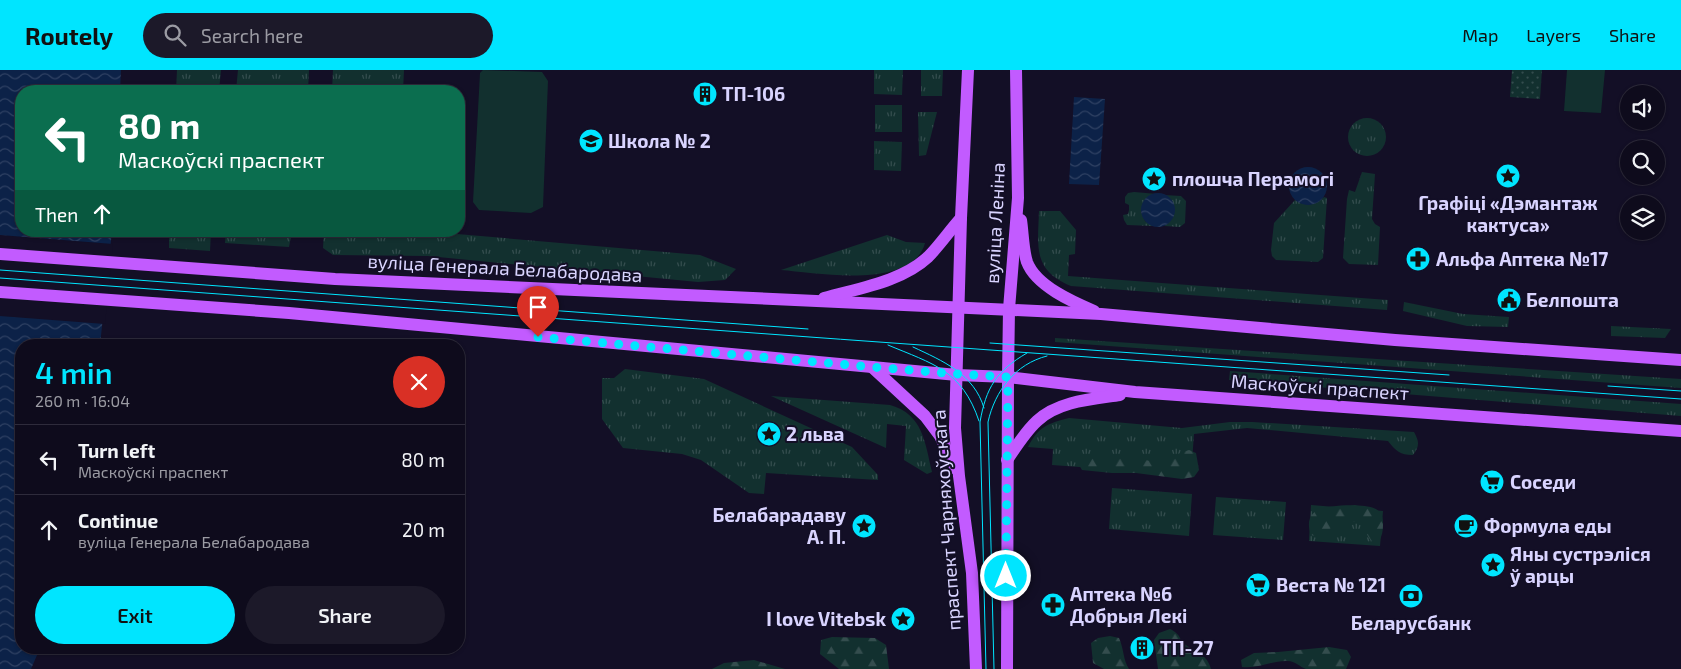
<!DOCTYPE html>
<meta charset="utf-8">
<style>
:root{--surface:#0e0b1c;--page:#1c1929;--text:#f1f3f6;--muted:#9b9ba3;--line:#2e2b3b;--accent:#00e5ff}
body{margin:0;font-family:"Exo 2",sans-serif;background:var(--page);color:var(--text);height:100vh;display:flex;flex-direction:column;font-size:19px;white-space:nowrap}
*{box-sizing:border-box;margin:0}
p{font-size:16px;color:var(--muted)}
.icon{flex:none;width:28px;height:28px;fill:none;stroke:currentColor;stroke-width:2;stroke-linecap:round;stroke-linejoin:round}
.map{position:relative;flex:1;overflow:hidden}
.details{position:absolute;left:15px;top:269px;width:450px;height:315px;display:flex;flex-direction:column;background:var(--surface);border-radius:20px;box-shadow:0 1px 4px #0004,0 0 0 1px var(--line)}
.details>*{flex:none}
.hud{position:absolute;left:15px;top:15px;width:450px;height:152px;border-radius:20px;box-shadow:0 1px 4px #0004,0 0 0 1px var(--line);background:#0b6e4f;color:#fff;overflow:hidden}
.controls{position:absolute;left:1620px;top:15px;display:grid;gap:10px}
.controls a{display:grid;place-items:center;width:45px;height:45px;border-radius:50%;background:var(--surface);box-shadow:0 1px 4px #0004,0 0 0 1px var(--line);font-size:25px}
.pin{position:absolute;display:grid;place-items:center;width:42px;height:42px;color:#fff;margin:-51px -21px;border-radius:50% 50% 50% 0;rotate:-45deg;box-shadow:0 0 5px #0007}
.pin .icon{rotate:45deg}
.me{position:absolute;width:55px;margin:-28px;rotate:0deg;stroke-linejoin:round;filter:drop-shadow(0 0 4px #0008)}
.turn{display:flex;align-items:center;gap:18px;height:105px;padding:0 20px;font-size:22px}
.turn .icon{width:65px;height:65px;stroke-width:2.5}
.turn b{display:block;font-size:35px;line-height:42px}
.then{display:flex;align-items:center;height:48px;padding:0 20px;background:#0003;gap:10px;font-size:19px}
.round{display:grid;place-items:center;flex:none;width:52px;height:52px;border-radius:26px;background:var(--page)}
.head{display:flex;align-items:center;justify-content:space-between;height:85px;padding:0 20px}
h1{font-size:30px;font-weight:600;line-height:38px;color:var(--accent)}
.button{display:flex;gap:10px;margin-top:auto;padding:10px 20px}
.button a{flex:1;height:58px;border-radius:30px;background:var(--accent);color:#111;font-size:20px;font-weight:600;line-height:58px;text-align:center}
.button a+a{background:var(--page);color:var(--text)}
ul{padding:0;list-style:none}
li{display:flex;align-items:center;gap:15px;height:70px;padding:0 20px;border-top:1px solid var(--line)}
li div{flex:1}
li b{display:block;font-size:19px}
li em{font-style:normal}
header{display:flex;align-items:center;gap:30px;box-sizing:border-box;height:70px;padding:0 25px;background:var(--accent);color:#111}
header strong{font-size:24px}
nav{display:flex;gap:28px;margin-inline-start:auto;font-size:18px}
.search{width:350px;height:45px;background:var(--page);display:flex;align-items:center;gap:12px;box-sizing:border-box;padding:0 18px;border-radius:28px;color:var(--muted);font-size:19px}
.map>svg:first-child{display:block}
.grass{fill:url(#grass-tufts)}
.forest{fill:url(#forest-firs)}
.park{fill:url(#park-dots)}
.pitch{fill:#12302f}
.water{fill:url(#water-waves)}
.pier{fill:#130f26}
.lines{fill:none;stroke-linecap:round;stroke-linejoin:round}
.primary{stroke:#c25bff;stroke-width:12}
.tram{stroke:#00e5ff;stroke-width:1}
.route{stroke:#00e5ff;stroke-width:9;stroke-dasharray:0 16.2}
.labels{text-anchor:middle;stroke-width:4;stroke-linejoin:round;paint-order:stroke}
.poi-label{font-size:19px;font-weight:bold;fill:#d9d4ff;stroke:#130f26;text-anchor:start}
.street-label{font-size:19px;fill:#d9d4ff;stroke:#130f26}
</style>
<header>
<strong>Routely</strong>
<div class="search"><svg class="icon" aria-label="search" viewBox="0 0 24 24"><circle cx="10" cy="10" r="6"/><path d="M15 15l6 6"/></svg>Search here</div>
<nav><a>Map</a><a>Layers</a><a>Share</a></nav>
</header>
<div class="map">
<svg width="1681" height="599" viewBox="0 0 1681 599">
<defs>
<pattern id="grass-tufts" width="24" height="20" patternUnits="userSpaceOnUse" patternTransform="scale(1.25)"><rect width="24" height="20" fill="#12302f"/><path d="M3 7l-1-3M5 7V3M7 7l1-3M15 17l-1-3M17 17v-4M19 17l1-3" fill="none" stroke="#344d4e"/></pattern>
<pattern id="forest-firs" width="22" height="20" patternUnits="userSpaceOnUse" patternTransform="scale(1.25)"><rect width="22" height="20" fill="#12302f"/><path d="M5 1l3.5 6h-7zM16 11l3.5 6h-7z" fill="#344d4e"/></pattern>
<pattern id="park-dots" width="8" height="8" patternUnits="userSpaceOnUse" patternTransform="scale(1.25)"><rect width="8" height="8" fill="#12302f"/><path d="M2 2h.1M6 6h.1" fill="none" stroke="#344d4e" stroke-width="1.8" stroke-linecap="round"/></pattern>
<pattern id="water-waves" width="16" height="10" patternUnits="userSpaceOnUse" patternTransform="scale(1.25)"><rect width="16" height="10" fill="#0c2248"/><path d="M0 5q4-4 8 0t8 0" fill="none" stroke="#2f4163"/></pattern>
</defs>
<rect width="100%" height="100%" fill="#130f26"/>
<g class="grass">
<polygon points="177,0 221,0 219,21 176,21"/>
<polygon points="238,0 309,0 308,21 236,21"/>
<polygon points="333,0 404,0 403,21 332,21"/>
<polygon points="874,0 903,0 902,25 874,24"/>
<polygon points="921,0 943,0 942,26 921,26"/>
<rect x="875" y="35" width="27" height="27"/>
<polygon points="918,42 937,42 926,85 919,86"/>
<circle cx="1367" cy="67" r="19"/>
<polygon points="874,71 902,72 901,101 874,100"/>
<polygon points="1362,102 1375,104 1372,149 1375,154 1380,157 1378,195 1349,194 1343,188 1347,129 1349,120 1355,122"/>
<polygon points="1134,122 1157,124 1151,125 1141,142 1145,151 1153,156 1127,155 1124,150 1123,145 1128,144 1129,140 1129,135 1125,133 1125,127 1128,123"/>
<polygon points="1164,125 1181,126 1186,131 1185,153 1180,157 1164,156 1168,153 1169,128"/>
<path d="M1324 127 1327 128 1323 188 1318 192 1276 190 1272 186 1271 180 1274 153 1295 130C1306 137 1315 136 1324 127Z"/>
<path d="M1039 141H1060L1076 160 1075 184 1069 185 1068 206 1388 230 1387 240 1071 216C1032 200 1038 176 1039 141Z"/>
<polygon points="169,161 211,161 210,181 169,178"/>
<polygon points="226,161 292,161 289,177 225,173"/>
<polygon points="324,161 450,161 457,164 700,185 736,199 725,210 698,212 428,186 333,185 323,178"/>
<path d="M887 165 906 172 925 173C912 220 818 203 781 200Z"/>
<polygon points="1404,232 1463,244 1509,247 1508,257 1467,256 1403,241"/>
<polygon points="1611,256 1671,259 1665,268 1611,266"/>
<polygon points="1055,268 1681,309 1681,318 1055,272"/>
<polygon points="625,299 704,309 852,377 878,405 878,410 766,403 764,424 749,423 701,390 682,384 623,378 602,349 602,308 614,308"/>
<polygon points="1230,301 1681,334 1681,346 1229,310"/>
<path d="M771 326 890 335C923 344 925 373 932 402L927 404 904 390 906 356 887 354 886 378Z"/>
<path d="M1069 348 1182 358 1230 352H1252L1414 362C1419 371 1420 376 1413 385 1400 385 1396 381 1388 371L1247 358 1194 364 1191 405 1052 395 1053 379 1028 377C1039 356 1047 354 1069 348Z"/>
<polygon points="1112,418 1192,424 1189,466 1109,459"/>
<polygon points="1216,427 1286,432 1283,470 1213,465"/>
<polygon points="1311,435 1383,441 1380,476 1309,471"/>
</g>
<g class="forest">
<polygon points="1189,380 1196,383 1199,400 1194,407 1182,409 1136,403 1112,403 1082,400 1078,393 1081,389 1106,385 1152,391 1172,391 1180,383"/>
<path d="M1355 435C1370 437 1384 436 1383 455 1383 461 1382 466 1379 471L1373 473C1369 469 1367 464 1364 459 1350 441 1332 458 1318 467L1311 465C1300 434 1335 436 1355 435Z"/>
<path d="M1170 559C1182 565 1178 569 1186 575 1197 583 1207 584 1211 599H1158L1154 570 1159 563Z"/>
<path d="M1110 566 1119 568C1124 579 1123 590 1129 599H1104L1093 593 1091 573 1098 568Z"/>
<polygon points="832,567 875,568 886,575 889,599 839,599 820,584 821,570"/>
<path d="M1329 577 1347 580 1351 587 1346 599C1336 599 1314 599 1306 599 1300 597 1295 591 1288 591 1272 590 1259 599 1242 597L1241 590 1254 583 1278 582Z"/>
<polygon points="754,590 785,599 712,599 724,593"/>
</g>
<polygon class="park" points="1512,0 1542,0 1540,29 1510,27"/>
<g class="pitch">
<polygon points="483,0 542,2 548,11 543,137 531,143 479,140 473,132 480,3"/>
<polygon points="1567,0 1605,0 1601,43 1564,41"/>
</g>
<g class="water">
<polygon points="0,0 121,0 120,21 21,21 21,161 112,161 100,275 21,275 21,578 40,578 31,599 0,599"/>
<polygon points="1074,27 1105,29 1099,115 1069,114"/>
<circle cx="1308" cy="116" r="19"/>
<circle cx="1158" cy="140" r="17"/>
</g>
<polygon class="pier" points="0,165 113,174 105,254 0,246"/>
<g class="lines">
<g class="primary">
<polyline points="968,0 961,148 955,358 959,406 972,503 976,599"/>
<path d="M1021 150C1023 163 1023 180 1027 192 1036 216 1073 232 1094 241"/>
<polyline points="0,184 335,209 1101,244 1395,270 1681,290"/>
<polyline points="0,222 289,243 872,297 957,305 1008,307 1135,322 1681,361"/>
<path d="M824 228C859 218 901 212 928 187 940 175 950 160 961 148"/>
<polyline points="872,297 925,346 940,366 956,399"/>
<path d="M1007 390C1016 377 1025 362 1037 351 1058 331 1093 329 1120 325"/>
<polyline points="1007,599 1008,307 1009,239 1018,128 1016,0"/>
</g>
<g class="tram">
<polyline points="0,200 808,259"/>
<path d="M0 208C560 249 1121 290 1681 329"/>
<polyline points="990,273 1449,305"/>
<path d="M888 275C933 294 962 300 979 351"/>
<path d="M913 277C943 291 974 304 984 338"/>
<polyline points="1608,316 1681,321"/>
<path d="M986 599 980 352C986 318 996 301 1027 283"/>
<path d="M994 599 988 352C995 321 1015 294 1047 286"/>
</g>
</g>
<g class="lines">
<polyline class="route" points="538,267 872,297 957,304 1008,307 1006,506"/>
</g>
<defs>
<symbol id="building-disc" viewBox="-11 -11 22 22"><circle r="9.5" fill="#00e5ff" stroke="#130f26"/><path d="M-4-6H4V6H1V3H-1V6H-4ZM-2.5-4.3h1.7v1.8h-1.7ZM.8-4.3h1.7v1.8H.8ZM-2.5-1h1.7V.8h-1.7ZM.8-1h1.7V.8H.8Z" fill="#111"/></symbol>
<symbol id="school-disc" viewBox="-11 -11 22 22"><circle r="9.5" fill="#00e5ff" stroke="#130f26"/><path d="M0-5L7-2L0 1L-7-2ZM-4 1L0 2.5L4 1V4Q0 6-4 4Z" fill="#111"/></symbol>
<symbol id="sight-disc" viewBox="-11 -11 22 22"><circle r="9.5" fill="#00e5ff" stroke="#130f26"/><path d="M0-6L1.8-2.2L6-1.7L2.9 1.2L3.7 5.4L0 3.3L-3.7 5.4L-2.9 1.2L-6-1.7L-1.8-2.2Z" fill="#111"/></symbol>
<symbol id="pharmacy-disc" viewBox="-11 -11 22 22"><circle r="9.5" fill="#00e5ff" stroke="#130f26"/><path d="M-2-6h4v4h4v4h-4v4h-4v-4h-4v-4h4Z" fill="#111"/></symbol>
<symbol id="civic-disc" viewBox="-11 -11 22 22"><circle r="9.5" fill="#00e5ff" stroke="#130f26"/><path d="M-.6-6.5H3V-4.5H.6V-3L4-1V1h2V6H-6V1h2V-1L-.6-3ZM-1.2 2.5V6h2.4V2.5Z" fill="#111"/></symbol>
<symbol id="supermarket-disc" viewBox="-11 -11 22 22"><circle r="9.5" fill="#00e5ff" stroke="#130f26"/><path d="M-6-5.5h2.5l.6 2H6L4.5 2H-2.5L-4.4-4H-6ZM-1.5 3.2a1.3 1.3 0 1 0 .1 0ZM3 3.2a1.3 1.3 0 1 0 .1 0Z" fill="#111"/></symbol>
<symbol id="cafe-disc" viewBox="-11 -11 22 22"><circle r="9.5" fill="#00e5ff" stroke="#130f26"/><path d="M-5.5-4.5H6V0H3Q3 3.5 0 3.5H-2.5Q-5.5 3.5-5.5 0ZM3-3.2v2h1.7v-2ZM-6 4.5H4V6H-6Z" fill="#111"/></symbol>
<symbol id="bank-disc" viewBox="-11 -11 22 22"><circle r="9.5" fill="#00e5ff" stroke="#130f26"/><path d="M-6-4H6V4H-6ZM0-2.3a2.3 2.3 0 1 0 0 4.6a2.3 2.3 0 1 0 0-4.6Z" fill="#111"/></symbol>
</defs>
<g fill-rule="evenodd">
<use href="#building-disc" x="691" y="10" width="28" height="28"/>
<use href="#school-disc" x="577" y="57" width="28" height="28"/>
<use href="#sight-disc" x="1494" y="92" width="28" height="28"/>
<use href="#sight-disc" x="1140" y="95" width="28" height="28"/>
<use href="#pharmacy-disc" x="1404" y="175" width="28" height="28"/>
<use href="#civic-disc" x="1495" y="216" width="28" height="28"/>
<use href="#sight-disc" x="755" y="350" width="28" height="28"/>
<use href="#supermarket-disc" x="1478" y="398" width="28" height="28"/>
<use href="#sight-disc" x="850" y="442" width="28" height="28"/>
<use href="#cafe-disc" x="1452" y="442" width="28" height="28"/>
<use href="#sight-disc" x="1479" y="481" width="28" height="28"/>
<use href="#supermarket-disc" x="1244" y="501" width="28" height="28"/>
<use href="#bank-disc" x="1397" y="512" width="28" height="28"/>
<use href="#pharmacy-disc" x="1039" y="521" width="28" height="28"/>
<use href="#sight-disc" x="889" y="535" width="28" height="28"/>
<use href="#building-disc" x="1128" y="564" width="28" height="28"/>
</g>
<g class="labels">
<g class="poi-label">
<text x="722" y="31">ТП-106</text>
<text x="608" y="78">Школа № 2</text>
<text x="1172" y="116">плошча Перамогі</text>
<text x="1508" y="140" text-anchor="middle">Графіці «Дэмантаж<tspan x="1508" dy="22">кактуса»</tspan></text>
<text x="1436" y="196">Альфа Аптека №17</text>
<text x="1526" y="237">Белпошта</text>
<text x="786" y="371">2 льва</text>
<text x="1510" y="419">Соседи</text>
<text x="846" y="452" text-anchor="end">Белабарадаву<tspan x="846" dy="22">А. П.</tspan></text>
<text x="1484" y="463">Формула еды</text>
<text x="1510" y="491">Яны сустрэліся<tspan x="1510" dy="22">ў арцы</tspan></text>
<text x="1276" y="522">Веста № 121</text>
<text x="1070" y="531">Аптека №6<tspan x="1070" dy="22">Добрыя Лекі</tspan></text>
<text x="886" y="556" text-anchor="end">I love Vitebsk</text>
<text x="1411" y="560" text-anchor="middle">Беларусбанк</text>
<text x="1160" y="585">ТП-27</text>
</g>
<g class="street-label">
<text transform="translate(995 153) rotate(-87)" y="7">вуліца Леніна</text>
<text transform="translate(505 198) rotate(3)" y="7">вуліца Генерала Белабародава</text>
<text transform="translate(1320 317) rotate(4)" y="7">Маскоўскі праспект</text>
<text transform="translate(946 450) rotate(-94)" y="7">праспект Чарняхоўскага</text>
</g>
</g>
</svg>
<div class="controls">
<a><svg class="icon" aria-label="sound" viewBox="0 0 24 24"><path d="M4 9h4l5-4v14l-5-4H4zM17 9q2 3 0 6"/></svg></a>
<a><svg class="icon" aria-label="search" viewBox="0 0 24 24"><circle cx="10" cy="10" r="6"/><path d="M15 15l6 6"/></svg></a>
<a><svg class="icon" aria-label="layers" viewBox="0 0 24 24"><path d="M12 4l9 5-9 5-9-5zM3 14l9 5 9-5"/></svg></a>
</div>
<div class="pin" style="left:538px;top:267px;background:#d93025"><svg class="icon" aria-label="arrive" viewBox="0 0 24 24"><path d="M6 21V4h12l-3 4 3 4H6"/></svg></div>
<svg class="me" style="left:1006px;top:506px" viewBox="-20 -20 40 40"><circle r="17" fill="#00e5ff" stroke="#fff" stroke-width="3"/><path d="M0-11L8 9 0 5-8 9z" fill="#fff"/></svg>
<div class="hud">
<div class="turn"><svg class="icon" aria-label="left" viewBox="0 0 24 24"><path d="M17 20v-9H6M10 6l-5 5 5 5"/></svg><div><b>80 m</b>Маскоўскі праспект</div></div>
<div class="then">Then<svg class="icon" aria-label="ahead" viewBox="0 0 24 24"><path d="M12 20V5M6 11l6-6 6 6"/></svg></div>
</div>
<section class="details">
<div class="head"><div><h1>4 min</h1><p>260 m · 16:04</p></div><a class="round" style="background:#d93025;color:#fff"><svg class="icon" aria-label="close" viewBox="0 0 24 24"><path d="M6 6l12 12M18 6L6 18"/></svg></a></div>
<ul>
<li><svg class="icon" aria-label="left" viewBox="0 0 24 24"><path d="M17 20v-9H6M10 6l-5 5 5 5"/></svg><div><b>Turn left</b><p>Маскоўскі праспект</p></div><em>80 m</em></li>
<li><svg class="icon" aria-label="ahead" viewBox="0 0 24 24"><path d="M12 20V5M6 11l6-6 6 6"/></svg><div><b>Continue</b><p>вуліца Генерала Белабародава</p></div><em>20 m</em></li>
</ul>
<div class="button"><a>Exit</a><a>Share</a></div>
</section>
</div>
